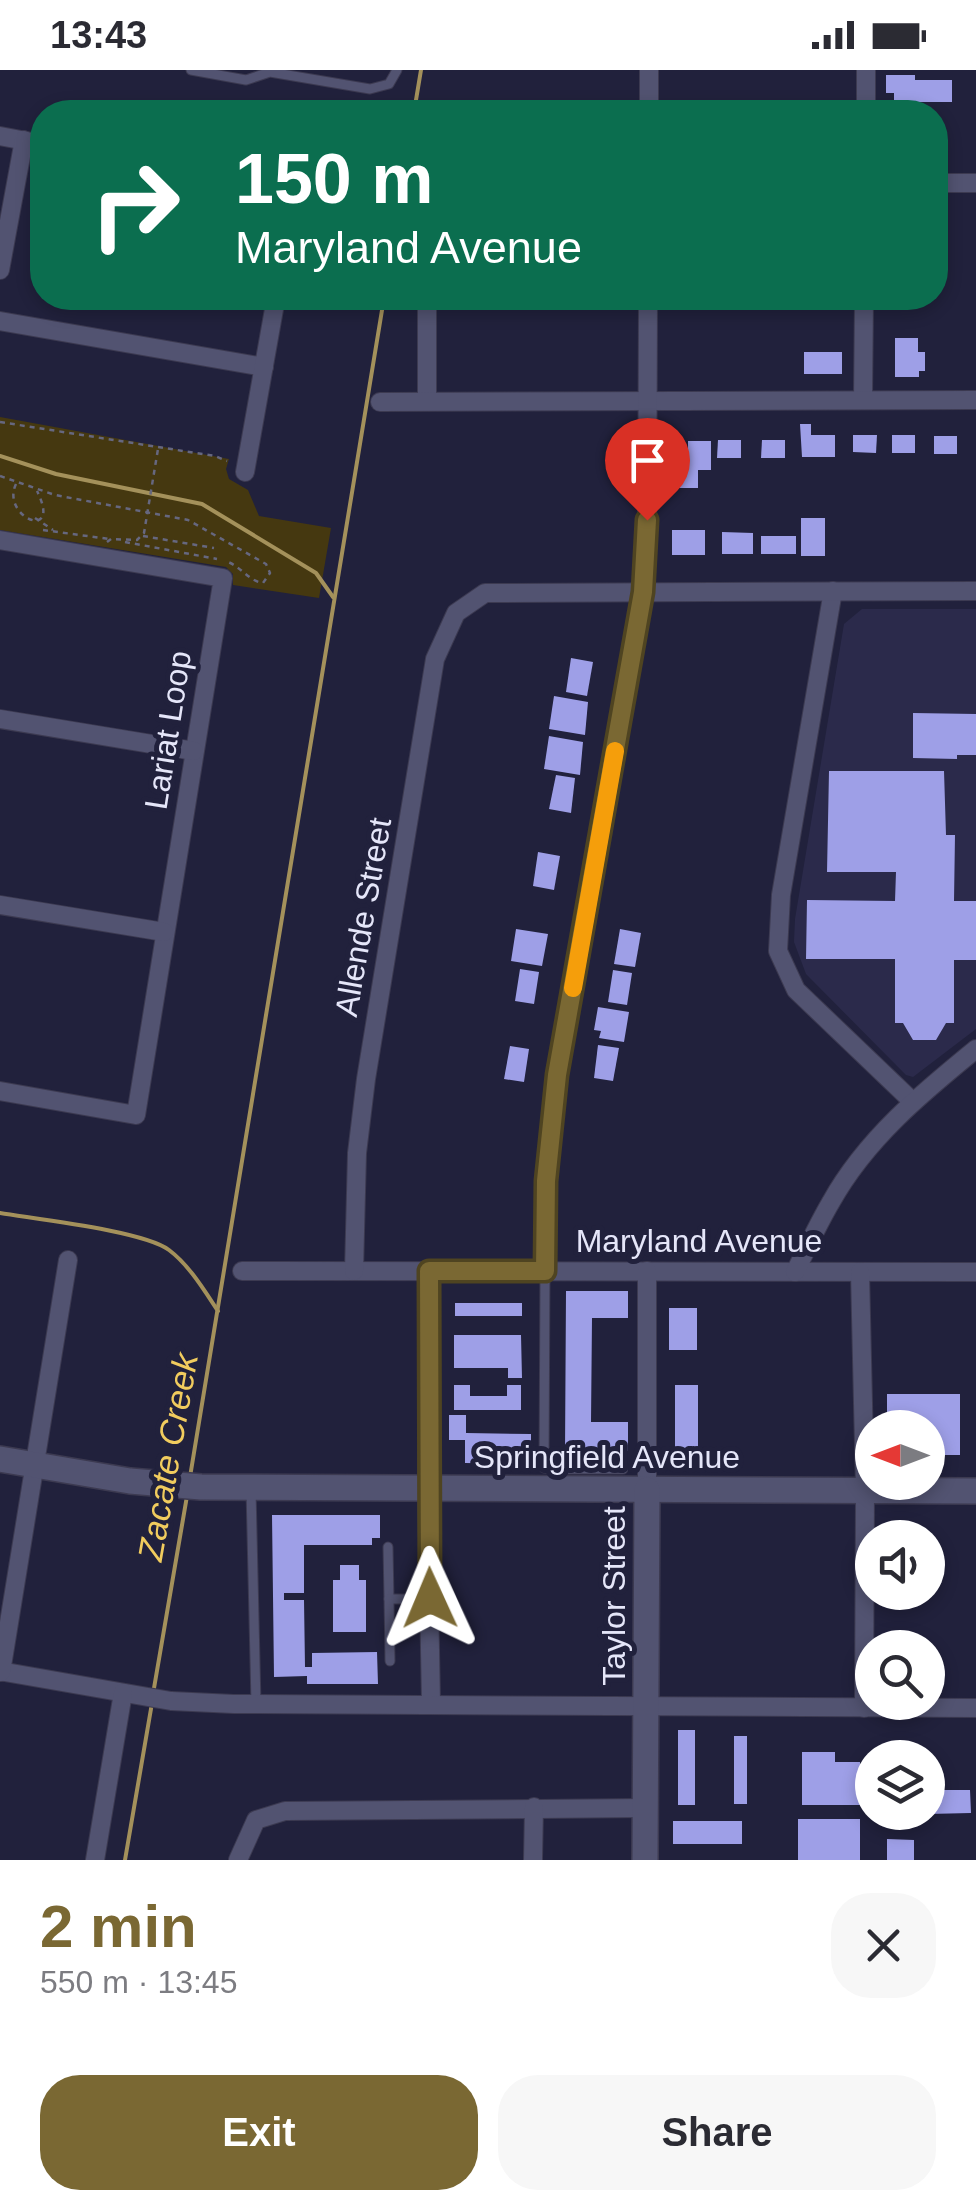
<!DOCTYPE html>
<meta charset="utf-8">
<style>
:root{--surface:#fff;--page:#f7f7f7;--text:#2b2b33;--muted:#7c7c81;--accent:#7a6833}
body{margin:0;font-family:Arial,sans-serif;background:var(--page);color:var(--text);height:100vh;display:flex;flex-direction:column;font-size:38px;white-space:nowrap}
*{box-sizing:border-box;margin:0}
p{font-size:32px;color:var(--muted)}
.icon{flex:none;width:55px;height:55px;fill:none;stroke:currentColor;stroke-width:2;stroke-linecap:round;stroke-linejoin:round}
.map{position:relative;height:1790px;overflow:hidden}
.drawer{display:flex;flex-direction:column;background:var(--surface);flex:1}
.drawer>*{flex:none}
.top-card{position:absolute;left:30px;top:30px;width:918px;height:210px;border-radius:40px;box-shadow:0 5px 15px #0003;background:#0b6e4f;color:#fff;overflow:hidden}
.needle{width:65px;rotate:270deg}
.fabs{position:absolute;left:855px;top:1340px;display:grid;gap:20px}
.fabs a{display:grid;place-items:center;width:90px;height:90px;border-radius:50%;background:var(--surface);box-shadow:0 5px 15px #0003;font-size:50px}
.pin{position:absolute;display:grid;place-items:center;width:85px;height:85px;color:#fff;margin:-102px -42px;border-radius:50% 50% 50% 0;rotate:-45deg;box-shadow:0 0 10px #0007}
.pin .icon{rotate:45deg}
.me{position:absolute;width:110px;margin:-55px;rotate:359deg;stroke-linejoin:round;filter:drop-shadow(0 0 8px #0008)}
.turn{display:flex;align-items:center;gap:35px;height:210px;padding:0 40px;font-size:45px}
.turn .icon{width:130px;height:130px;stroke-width:2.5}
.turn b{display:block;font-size:70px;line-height:85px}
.round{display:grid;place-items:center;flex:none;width:105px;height:105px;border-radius:40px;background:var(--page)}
.summary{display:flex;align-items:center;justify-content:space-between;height:170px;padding:0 40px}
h1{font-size:60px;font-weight:700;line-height:75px;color:var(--accent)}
.button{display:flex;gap:20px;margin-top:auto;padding:20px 40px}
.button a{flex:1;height:115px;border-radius:40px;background:var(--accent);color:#fff;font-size:40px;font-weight:700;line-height:115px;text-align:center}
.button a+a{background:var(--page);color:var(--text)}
.status{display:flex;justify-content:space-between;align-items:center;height:70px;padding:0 50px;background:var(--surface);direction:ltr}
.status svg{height:28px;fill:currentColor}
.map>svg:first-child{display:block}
.built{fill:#2b2a4b}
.green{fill:#453810}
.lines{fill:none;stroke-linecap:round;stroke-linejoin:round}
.stream{stroke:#a4915b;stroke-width:4}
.building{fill:#9e9fe7}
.lane-casing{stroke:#3c3a51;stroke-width:11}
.street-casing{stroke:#3c3a51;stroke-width:20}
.secondary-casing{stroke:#3c3a51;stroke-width:28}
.path{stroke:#66677f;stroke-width:2.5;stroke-dasharray:5 5;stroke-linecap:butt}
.lane{stroke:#525371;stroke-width:9}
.street{stroke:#525371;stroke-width:18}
.secondary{stroke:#525371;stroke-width:25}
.route-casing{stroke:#4f4421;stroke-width:25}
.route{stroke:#7a6833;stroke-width:18}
.slow{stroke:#f59e0b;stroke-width:18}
.labels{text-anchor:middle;stroke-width:10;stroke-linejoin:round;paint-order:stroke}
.street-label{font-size:32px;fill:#e5e6f9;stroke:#21213c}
.water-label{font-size:35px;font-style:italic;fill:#f1cc5e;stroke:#21213c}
</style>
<div class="status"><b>13:43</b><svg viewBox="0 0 49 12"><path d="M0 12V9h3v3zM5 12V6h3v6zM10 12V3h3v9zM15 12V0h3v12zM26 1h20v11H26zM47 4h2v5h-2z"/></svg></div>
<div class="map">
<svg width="976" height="1790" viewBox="0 0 976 1790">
<rect width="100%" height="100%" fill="#21213c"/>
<polygon class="built" points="862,539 976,539 976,959 913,1007 906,1005 806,904 794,872 795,849 844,554"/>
<polygon class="green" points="0,347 229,389 226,399 229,409 248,420 259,446 331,458 319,528 233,515 233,504 226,497 0,460"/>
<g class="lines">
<g class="stream">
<polyline points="414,42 421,0"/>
<polyline points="0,386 56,404 202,434 316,503 333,527"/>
<path d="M0 1143C36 1149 144 1161 169 1180 189 1195 204 1220 218 1241"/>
<polyline points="190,1407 384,228"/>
<polyline points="153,1624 187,1426"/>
<polyline points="125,1790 152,1633"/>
</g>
</g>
<g class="building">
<polygon points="886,5 915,5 915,10 952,10 952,32 894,32 894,23 886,23"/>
<polygon points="895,268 918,268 918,282 925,282 925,301 919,301 919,307 895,307"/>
<rect x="804" y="282" width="38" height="22"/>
<polygon points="800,354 811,354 811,365 835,365 835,387 802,387"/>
<polygon points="853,365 877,365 876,383 853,382"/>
<rect x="892" y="365" width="23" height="18"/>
<rect x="934" y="366" width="23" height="18"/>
<polygon points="718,370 741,370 741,388 717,388"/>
<polygon points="762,370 785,370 785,388 761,388"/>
<polygon points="688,371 711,371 711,400 698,400 698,418 679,418 676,414 679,379 688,379"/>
<rect x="801" y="448" width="24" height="38"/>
<rect x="672" y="460" width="33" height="25"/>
<polygon points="722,462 753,463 753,484 722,484"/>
<rect x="761" y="466" width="35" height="18"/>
<polygon points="571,588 593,592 587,626 566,622"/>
<polygon points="554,626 588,632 585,665 549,659"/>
<polygon points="913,643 976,644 976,685 957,685 957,689 913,688"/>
<polygon points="549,666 583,672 580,705 544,699"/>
<polygon points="829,701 944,701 946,765 955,765 954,831 976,831 976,890 954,890 954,953 946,953 936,970 913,970 903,953 895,953 895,889 806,889 807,830 895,831 896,802 827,802"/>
<polygon points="556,705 575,708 571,743 549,739"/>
<polygon points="538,782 560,786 554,820 533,816"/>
<polygon points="516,859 548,864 542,896 511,891"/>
<polygon points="620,859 641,863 635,897 614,894"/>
<polygon points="520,899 539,902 534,934 515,931"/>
<polygon points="613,900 632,903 627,935 608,932"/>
<polygon points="598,937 629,942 624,972 599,968 601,961 594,960"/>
<polygon points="598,975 619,978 613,1011 594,1008"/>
<polygon points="510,976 529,979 524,1012 504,1009"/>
<polygon points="566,1221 628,1221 628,1248 592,1248 591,1352 628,1352 628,1381 565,1381"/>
<rect x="455" y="1233" width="67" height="13"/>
<rect x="669" y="1238" width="28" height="42"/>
<polygon points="454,1265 521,1265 522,1308 508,1308 508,1298 454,1298"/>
<polygon points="454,1315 470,1315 470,1326 507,1326 507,1315 521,1315 521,1340 454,1340"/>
<rect x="675" y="1315" width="23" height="82"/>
<polygon points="887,1324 960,1324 960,1385 928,1385 928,1358 887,1358"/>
<polygon points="449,1345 466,1345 466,1363 531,1364 531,1394 465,1393 465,1370 449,1370"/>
<polygon points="272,1445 380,1445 380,1468 372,1468 372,1475 304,1475 304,1523 284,1523 284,1530 304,1530 305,1597 312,1597 312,1583 377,1582 378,1614 307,1614 307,1606 274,1607"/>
<polygon points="340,1495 359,1495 359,1510 366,1510 366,1562 333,1562 333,1510 340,1510"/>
<rect x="678" y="1660" width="17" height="75"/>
<rect x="734" y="1666" width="13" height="68"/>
<polygon points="802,1682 835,1682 835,1692 860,1692 860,1735 802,1735"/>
<polygon points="928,1701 938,1701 938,1720 970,1720 971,1743 928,1744"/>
<rect x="798" y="1749" width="62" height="41"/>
<rect x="673" y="1751" width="69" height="23"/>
<polygon points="887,1769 914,1770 914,1790 887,1790"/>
</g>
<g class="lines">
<defs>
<g id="lane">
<polyline points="191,0 246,10 270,2 370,19 389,14 397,0"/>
<polyline points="545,1201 544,1398 559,1399 559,1414"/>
<polyline points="559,1399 623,1399"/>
<polyline points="251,1420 256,1634"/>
<polyline points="388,1477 389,1529 429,1529"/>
<polyline points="389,1529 390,1591"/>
</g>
<g id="street">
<polyline points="649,42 649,0"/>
<polyline points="866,42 866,0"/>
<polyline points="0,66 42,74"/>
<polyline points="935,113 976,113"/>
<polyline points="0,200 24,70"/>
<polyline points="0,251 264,297"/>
<polyline points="863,330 864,228"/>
<polyline points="427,331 427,228"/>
<polyline points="380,332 976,330"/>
<polyline points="245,402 276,228"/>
<polyline points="0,470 223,508 136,1045 0,1021"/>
<polyline points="833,521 781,825 778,881 796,920 912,1031"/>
<polyline points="0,649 194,681"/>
<polyline points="0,835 164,862"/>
<polyline points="242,1201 976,1202"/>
<polyline points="354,1201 357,1083 366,1009 435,589 456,543 485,523 976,521"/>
<polyline points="429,1201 427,1419 431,1633"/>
<polyline points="545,1201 546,1111 557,1005 647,490 648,228"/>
<polyline points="647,1201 647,1420"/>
<path d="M795 1202C807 1178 818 1154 831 1132 866 1069 922 1023 976 979"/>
<polyline points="860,1202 865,1420 864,1638"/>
<polyline points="0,1601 171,1631 234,1634 976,1638"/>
<polyline points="1,1602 68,1190"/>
<polyline points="95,1790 123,1623"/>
<polyline points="238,1790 256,1750 285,1741 646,1738"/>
<polyline points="533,1790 534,1737"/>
</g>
<g id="secondary">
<polyline points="0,1389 130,1411 201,1417 976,1421"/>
<polyline points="645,1790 647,1420"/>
</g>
</defs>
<use href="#lane" class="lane-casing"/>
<use href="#street" class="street-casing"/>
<use href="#secondary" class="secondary-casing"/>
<g class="path">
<polyline points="0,352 215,386 227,391"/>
<path d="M0 406 55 425 188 450 266 494 270 503 263 513C248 511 240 495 225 491"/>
<path d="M16 414C0 447 63 473 37 421"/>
<polyline points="35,448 53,460"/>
<polyline points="43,460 109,469"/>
<polyline points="143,466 214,478"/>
<polyline points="107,472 111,469 137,470 144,463 158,379"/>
<polyline points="125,472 217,489"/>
</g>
<use href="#lane" class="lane"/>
<use href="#street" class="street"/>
<use href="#secondary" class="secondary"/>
</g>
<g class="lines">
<defs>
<polyline id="route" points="430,1528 429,1201 545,1201 546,1111 557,1005 643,522 647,450"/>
</defs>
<use href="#route" class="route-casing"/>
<use href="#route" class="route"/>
<polyline class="slow" points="573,918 615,681"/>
</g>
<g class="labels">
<g class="street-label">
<text transform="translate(168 660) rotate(-81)" y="11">Lariat Loop</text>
<text transform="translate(363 847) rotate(-80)" y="11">Allende Street</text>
<text x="699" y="1182">Maryland Avenue</text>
<text x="607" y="1398">Springfield Avenue</text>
<text transform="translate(614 1526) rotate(-90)" y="11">Taylor Street</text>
</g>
<g class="water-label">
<text transform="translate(168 1387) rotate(-80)" y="12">Zacate Creek</text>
</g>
</g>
</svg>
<div class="fabs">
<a><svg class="needle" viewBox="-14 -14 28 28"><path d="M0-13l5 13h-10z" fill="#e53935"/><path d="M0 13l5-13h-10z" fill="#7c7c81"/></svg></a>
<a><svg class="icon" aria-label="sound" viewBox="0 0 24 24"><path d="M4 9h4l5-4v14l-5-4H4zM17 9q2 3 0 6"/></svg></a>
<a><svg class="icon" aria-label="search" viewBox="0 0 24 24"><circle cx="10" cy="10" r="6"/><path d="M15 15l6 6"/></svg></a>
<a><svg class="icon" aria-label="layers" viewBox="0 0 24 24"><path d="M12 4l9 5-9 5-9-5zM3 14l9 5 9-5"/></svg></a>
</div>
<div class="pin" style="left:647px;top:450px;background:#d93025"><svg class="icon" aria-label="arrive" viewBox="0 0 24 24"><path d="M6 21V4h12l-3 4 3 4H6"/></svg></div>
<svg class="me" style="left:430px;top:1528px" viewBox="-20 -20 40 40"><path d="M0-17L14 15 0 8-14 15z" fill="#7a6833" stroke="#fff" stroke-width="4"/></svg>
<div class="top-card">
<div class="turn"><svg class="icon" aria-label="right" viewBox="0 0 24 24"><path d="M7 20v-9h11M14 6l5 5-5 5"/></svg><div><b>150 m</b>Maryland Avenue</div></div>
</div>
</div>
<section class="drawer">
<div class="summary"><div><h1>2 min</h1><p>550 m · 13:45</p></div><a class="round"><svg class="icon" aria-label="close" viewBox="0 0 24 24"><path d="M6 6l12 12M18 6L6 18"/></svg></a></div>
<div class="button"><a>Exit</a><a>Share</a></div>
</section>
